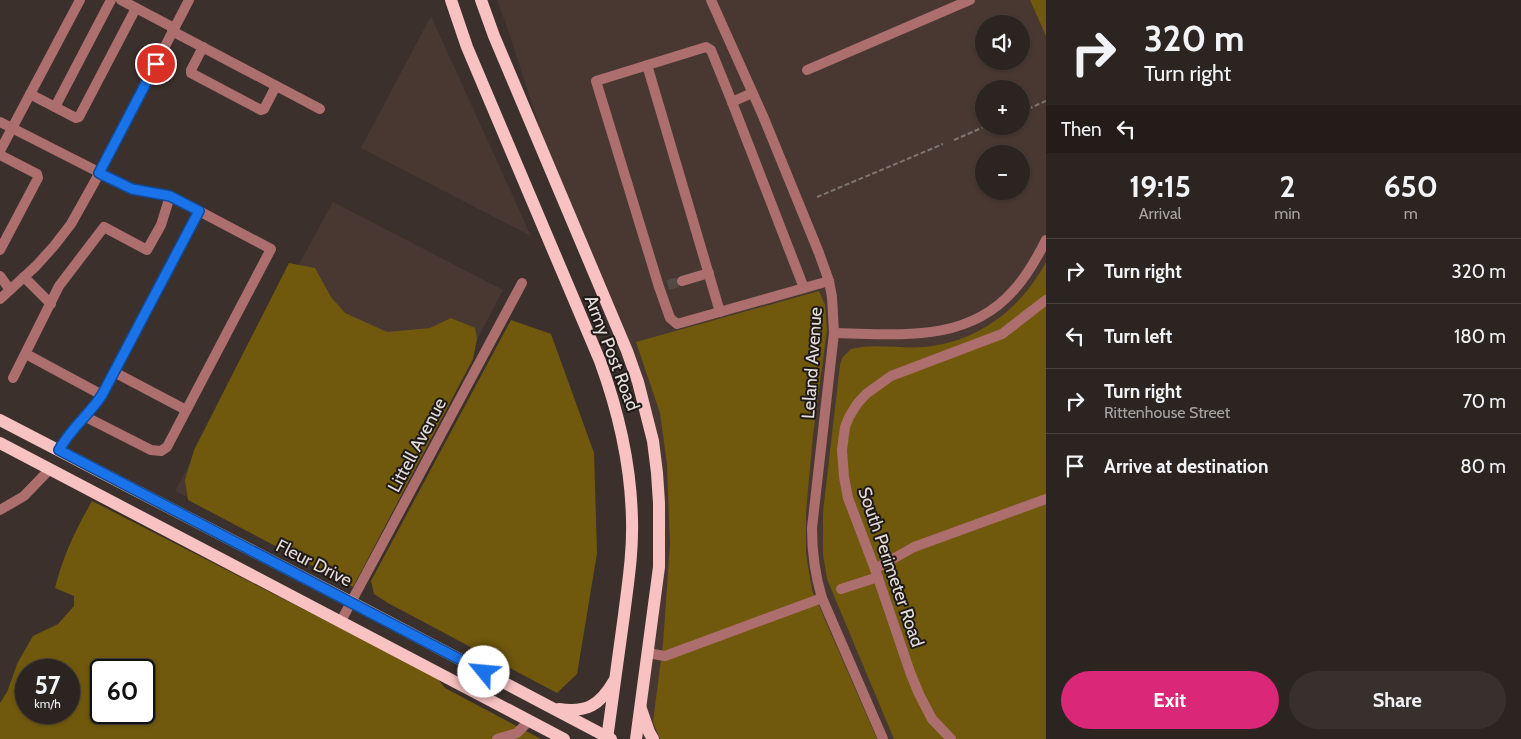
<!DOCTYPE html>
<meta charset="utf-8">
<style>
:root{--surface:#2c2420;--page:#38302d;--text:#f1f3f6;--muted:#a6a4a5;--line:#48413e;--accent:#db2777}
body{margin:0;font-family:Cabin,sans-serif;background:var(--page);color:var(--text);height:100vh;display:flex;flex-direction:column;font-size:19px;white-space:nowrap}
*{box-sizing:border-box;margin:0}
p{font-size:16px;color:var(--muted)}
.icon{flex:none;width:28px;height:28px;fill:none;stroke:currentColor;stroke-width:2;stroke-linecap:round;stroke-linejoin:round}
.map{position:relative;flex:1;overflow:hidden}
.drawer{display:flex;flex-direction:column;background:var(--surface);width:475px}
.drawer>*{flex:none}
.banner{background:#2c2420;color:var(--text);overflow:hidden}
.tools{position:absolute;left:975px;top:15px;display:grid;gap:10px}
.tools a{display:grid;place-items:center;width:55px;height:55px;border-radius:50%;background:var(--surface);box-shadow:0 1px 4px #0004,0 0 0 1px var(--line);font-size:25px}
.speed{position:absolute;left:15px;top:659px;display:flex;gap:10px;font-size:25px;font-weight:700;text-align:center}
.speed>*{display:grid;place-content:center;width:65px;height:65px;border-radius:50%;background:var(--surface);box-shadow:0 1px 4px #0004,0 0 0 1px var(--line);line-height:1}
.speed small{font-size:12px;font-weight:400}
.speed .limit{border:2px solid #111;border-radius:8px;background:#fff;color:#111}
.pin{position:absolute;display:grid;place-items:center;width:42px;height:42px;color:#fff;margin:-21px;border:2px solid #fff;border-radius:50%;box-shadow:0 1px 5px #0007}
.me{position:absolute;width:55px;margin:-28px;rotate:298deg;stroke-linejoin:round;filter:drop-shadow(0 0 4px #0008)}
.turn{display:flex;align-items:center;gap:18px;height:105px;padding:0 15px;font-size:22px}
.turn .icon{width:65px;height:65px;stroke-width:2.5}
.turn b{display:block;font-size:35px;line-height:42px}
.then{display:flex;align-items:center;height:48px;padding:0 15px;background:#0003;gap:10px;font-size:19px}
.eta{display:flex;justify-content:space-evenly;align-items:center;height:85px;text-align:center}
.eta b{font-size:30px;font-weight:700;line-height:35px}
.button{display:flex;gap:10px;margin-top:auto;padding:10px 15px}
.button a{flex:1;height:58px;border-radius:30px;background:var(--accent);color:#fff;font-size:20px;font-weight:700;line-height:58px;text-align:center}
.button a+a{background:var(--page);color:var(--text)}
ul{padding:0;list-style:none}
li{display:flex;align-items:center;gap:15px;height:65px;padding:0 15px;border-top:1px solid var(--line)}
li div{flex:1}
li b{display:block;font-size:19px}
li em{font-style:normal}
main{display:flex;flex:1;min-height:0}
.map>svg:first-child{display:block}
.built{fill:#493831;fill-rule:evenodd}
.green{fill:#70590d;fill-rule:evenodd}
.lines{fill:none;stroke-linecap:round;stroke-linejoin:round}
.minor-tunnel{stroke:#544a45;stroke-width:10;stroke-dasharray:10 5;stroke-linecap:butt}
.path{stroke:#7e7571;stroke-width:2;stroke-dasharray:5 2.5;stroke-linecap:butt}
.minor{stroke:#ad6e6e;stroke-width:10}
.major{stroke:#f7c2c1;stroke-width:12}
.route-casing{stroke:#114b97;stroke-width:12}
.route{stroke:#1a73e8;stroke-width:9}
.labels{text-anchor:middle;stroke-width:4;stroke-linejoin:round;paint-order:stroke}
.street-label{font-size:18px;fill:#e4ddda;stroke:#1e1917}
</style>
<main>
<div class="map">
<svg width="1046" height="739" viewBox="0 0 1046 739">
<rect width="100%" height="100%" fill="#3b302b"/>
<g class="built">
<path d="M497 0H1046V739H636L659 567 646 411 563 200 508 30ZM984 24H1021V61H984ZM984 89H1021V126H984ZM984 154H1021V191H984Z"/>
<polygon points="431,16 531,236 361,148"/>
<polygon points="333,202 503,290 351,580 175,491"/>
</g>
<g class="green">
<polygon points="1030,0 1046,0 1046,36"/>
<path d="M1046 262V739H894L827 579 823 554V512L840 365 842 358 851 349C875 343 900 349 924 347 978 342 1021 309 1046 262Z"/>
<polygon points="289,263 315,268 331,297 345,313 387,332 430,328 451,318 475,328 477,339 473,359 353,587 188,500 185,480 194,450"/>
<polygon points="819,291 825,305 827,330 813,435 806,512 806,554 812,590 877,739 660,739 653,722 663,644 670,544 667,464 660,413 636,342"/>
<polygon points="511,320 551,334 594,453 597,553 577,674 557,693 388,603 374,594 371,581"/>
<path d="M92 501 436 677 445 688 541 739H0V703L7 692 18 662 33 636 58 624 74 606V596L55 588C63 556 76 529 92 501ZM26 670H69V712H26ZM101 670H144V712H101Z"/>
</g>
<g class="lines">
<polyline class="minor-tunnel" points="668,285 682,281"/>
<g class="path">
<polyline points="1021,112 1046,101"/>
<polyline points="954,140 986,126"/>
<polyline points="817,197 943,144"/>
</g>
<g class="minor">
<polyline points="121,0 174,28"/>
<path d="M711 0 763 116 819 253 829 281 832 297 834 333 812 528C812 552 815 575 822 598L883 739"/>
<polyline points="172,31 320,109"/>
<polyline points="203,47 191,70 191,73 261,110 264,109 276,86"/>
<polyline points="647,65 720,312"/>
<polyline points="807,70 970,0"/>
<polyline points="752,93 732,102 711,50 706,47 596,81 659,287 670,318 677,324 829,281"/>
<polyline points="30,94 76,118 79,117 136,8"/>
<polyline points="732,102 804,288"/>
<polyline points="55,107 111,0"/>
<path d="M0 122 132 189 170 196 199 211 102 395C89 414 70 429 59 450"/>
<polyline points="0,151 80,0"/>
<polyline points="0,155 37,174 38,178 0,250"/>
<polyline points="0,276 10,290"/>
<polyline points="24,277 51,304"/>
<polyline points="682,281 709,273"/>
<polyline points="0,299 36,266 54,246 71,224 94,183 189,0"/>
<path d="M834 333C897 334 966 344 1013 291 1027 276 1037 258 1046 240"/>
<polyline points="26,354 102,395"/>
<polyline points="114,372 186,410"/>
<polyline points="13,378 59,286 104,227 147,250 161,225 170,196"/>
<polyline points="84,416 151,450 161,451 167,447 271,249 199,211"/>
<polyline points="0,510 24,496 50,469"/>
<polyline points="875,569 914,547 1046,499"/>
<polyline points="841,589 878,577"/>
<polyline points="341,621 522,283"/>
<polyline points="647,653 665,656 822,598"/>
<polyline points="497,739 517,733 529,721"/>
<polyline points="951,739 932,719 919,694 910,672 875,569 848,498 844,477 842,450 845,427 849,417 857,404 866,394 891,376 1002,334 1046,300"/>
</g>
<g class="major">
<path d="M451 0 467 47 600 361C619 413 631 465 632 520 633 552 628 583 624 615 618 656 613 698 607 739"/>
<polyline points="481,0 494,36 627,351 638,382 653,441 657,473 659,503 659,567 636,739"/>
<polyline points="0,420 351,602 611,739"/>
<polyline points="0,443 564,739"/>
<path d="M559 709C587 713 600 705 614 681"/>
<polyline points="641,709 649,732 653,739"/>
</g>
</g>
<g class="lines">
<defs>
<path id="route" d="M156 64 99 173 132 189 170 196 199 211 102 395C89 415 70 429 59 450L484 672"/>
</defs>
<use href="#route" class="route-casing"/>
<use href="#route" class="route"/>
</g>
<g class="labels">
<g class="street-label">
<text transform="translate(612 353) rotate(69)" y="6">Army Post Road</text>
<text transform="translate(812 363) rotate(-86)" y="6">Leland Avenue</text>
<text transform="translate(417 445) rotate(-62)" y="6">Littell Avenue</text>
<text transform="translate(314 563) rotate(27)" y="6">Fleur Drive</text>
<text transform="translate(891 567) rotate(71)" y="6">South Perimeter Road</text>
</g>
</g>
</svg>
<div class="tools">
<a><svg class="icon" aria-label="sound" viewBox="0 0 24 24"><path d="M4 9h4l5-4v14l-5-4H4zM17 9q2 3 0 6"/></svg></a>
<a>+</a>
<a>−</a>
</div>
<div class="speed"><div>57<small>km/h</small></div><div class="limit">60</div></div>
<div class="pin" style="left:156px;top:64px;background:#d93025"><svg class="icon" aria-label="arrive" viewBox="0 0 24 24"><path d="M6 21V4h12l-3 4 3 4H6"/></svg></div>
<svg class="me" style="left:484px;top:672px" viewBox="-20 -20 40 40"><circle r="19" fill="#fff"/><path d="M0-13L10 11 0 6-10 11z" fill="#1a73e8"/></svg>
</div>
<section class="drawer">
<div class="banner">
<div class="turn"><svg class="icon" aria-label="right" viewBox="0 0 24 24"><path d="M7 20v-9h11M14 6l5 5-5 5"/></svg><div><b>320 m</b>Turn right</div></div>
<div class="then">Then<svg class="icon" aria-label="left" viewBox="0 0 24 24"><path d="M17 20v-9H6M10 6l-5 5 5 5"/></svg></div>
</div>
<div class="eta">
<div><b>19:15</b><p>Arrival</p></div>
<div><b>2</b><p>min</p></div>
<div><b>650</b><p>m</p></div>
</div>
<ul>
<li><svg class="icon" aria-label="right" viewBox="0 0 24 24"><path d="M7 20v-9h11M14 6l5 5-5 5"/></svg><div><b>Turn right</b></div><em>320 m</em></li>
<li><svg class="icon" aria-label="left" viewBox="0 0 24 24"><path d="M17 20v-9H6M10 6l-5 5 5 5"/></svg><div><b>Turn left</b></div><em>180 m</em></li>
<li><svg class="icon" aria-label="right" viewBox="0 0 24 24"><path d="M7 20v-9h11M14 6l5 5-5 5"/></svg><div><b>Turn right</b><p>Rittenhouse Street</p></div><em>70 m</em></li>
<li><svg class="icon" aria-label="arrive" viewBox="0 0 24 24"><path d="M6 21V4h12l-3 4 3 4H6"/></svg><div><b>Arrive at destination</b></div><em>80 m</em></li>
</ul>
<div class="button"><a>Exit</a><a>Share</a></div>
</section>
</main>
